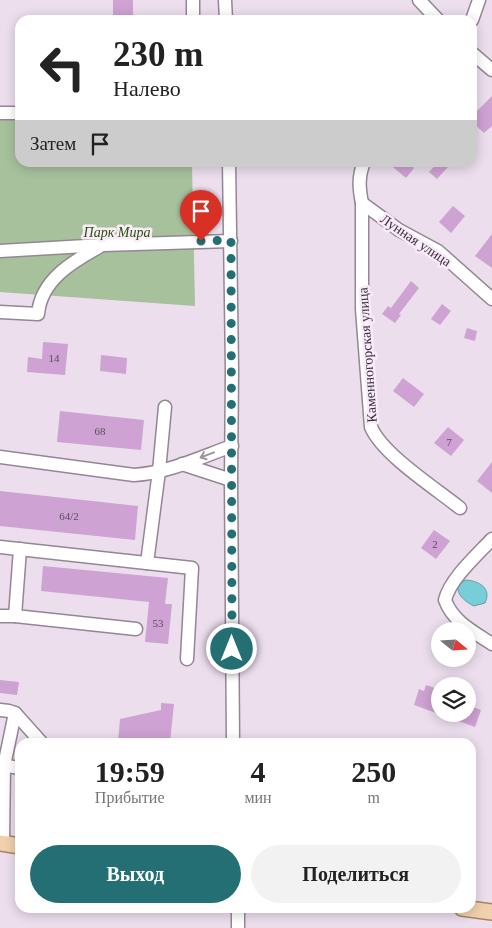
<!DOCTYPE html>
<html lang="ru">
<meta charset="utf-8">
<style>
:root{--surface:#fff;--page:#f2f2f2;--text:#222;--muted:#767676;--accent:#246f73}
body{margin:0;font-family:Georgia,serif;background:var(--page);color:var(--text);height:100vh;display:flex;flex-direction:column;font-size:19px;white-space:nowrap}
*{box-sizing:border-box;margin:0}
p{font-size:16px;color:var(--muted)}
.icon{flex:none;width:28px;height:28px;fill:none;stroke:currentColor;stroke-width:2;stroke-linecap:round;stroke-linejoin:round}
.map{position:relative;flex:1;overflow:hidden}
.side{position:absolute;left:15px;top:738px;width:461px;height:175px;display:flex;flex-direction:column;background:var(--surface);border-radius:15px;box-shadow:0 2px 12px #0003}
.side>*{flex:none}
.top-card{position:absolute;left:15px;top:15px;width:462px;height:152px;border-radius:15px;box-shadow:0 2px 12px #0003;background:#fff;color:var(--text);overflow:hidden}
.needle{width:32px;rotate:108deg}
.fabs{position:absolute;left:431px;top:622px;display:grid;gap:10px}
.fabs a{display:grid;place-items:center;width:45px;height:45px;border-radius:50%;background:var(--surface);box-shadow:0 2px 12px #0003;font-size:25px}
.pin{position:absolute;display:grid;place-items:center;width:42px;height:42px;color:#fff;margin:-51px -21px;border-radius:50% 50% 50% 0;rotate:-45deg;box-shadow:0 0 5px #0007}
.pin .icon{rotate:45deg}
.me{position:absolute;width:55px;margin:-28px;rotate:0deg;stroke-linejoin:round;filter:drop-shadow(0 0 4px #0008)}
.turn{display:flex;align-items:center;gap:18px;height:105px;padding:0 15px;font-size:22px}
.turn .icon{width:65px;height:65px;stroke-width:2.5}
.turn b{display:block;font-size:35px;line-height:42px}
.then{display:flex;align-items:center;height:48px;padding:0 15px;background:#0003;gap:10px;font-size:19px}
.eta{display:flex;justify-content:space-evenly;align-items:center;height:85px;text-align:center}
.eta b{font-size:30px;font-weight:800;line-height:35px}
.button{display:flex;gap:10px;margin-top:auto;padding:10px 15px}
.button a{flex:1;height:58px;border-radius:30px;background:var(--accent);color:#fff;font-size:20px;font-weight:800;line-height:58px;text-align:center}
.button a+a{background:var(--page);color:var(--text)}
.map>svg:first-child{display:block}
.green{fill:#a7c19c}
.water{fill:#78ced7;stroke:#649fa7}
.building{fill:#cea2d3}
.lines{fill:none;stroke-linecap:round;stroke-linejoin:round}
.minor-casing{stroke:#938794;stroke-width:15}
.major-casing{stroke:#a98461;stroke-width:18}
.minor{stroke:#fff;stroke-width:12}
.major{stroke:#f1d0ad;stroke-width:15}
.oneway{stroke:#9b989b}
.route{stroke:#246f73;stroke-width:9;stroke-dasharray:0 16.2}
.labels{text-anchor:middle;stroke-width:5;stroke-linejoin:round;paint-order:stroke}
.number-label{font-size:11px;fill:#5d4d5e}
.park-label{font-size:14px;font-style:italic;fill:#275407;stroke:#f9ebfa}
.street-label{font-size:14px;fill:#373137;stroke:#f9ebfa}
</style>
<div class="map">
<svg width="492" height="928" viewBox="0 0 492 928">
<rect width="100%" height="100%" fill="#ecdeed"/>
<polygon class="green" points="0,117 20,118 20,162 192,163 195,306 0,292"/>
<path class="water" d="M466 580C479 581 492 588 485 603L474 606C463 601 449 588 466 580Z"/>
<g class="building">
<rect x="113" y="0" width="20" height="17"/>
<polygon points="492,96 492,126 484,133 472,122 472,116"/>
<polygon points="387,162 407,162 414,168 406,178"/>
<polygon points="438,162 443,162 448,167 437,179 429,172"/>
<polygon points="453,206 465,216 451,233 439,222"/>
<polygon points="492,234 492,268 475,256"/>
<polygon points="411,281 419,288 399,314 401,315 395,323 382,314 388,306 391,308"/>
<polygon points="442,304 451,311 440,325 431,319"/>
<polygon points="467,328 477,331 475,341 464,338"/>
<polygon points="43,342 68,344 65,375 27,372 28,357 42,359"/>
<polygon points="101,355 127,358 126,374 100,371"/>
<polygon points="403,378 424,394 414,407 393,391"/>
<polygon points="60,411 144,420 141,450 57,442"/>
<polygon points="448,427 464,440 451,456 434,443"/>
<polygon points="492,462 492,493 477,481"/>
<polygon points="0,491 138,506 135,540 0,526"/>
<polygon points="434,530 450,541 436,559 421,548"/>
<polygon points="43,566 168,578 165,604 172,604 168,644 145,642 149,602 41,591"/>
<polygon points="0,680 19,682 17,695 0,693"/>
<polygon points="426,685 438,689 436,694 440,696 436,713 414,705 419,689 424,691"/>
<polygon points="161,703 174,704 170,742 118,742 120,719 161,710"/>
<polygon points="468,705 481,710 475,727 442,715 442,714 468,714"/>
</g>
<g class="lines">
<defs>
<g id="minor">
<polyline points="193,0 193,20"/>
<polyline points="225,0 226,20"/>
<polyline points="419,0 438,20"/>
<polyline points="472,20 479,0"/>
<polyline points="472,53 492,70"/>
<polyline points="0,113 20,113"/>
<polyline points="229,162 232,369 231,480 233,742"/>
<path d="M364 162C358 177 359 188 362 203V309L371 427C382 454 435 488 460 508"/>
<polyline points="362,203 399,230 438,251 492,299"/>
<polyline points="0,251 103,245 231,241"/>
<path d="M0 312 38 314C41 280 72 262 99 247"/>
<path d="M0 457 134 475C168 473 201 457 232 446"/>
<polyline points="182,464 231,480"/>
<path d="M492 539C477 555 450 579 445 600 453 622 474 632 492 644"/>
<polyline points="0,547 192,568 187,659"/>
<polyline points="20,549 15,616 136,629"/>
<polyline points="147,563 159,471 165,407"/>
<polyline points="0,616 15,616"/>
<polyline points="0,710 9,711 15,713 41,742"/>
<polyline points="0,765 20,768"/>
<polyline points="3,843 4,766 15,713"/>
<polyline points="238,908 238,928"/>
</g>
<g id="major">
<polyline points="0,843 20,846"/>
<polyline points="462,908 492,912"/>
</g>
</defs>
<use href="#minor" class="minor-casing"/>
<use href="#major" class="major-casing"/>
<use href="#minor" class="minor"/>
<use href="#major" class="major"/>
</g>
<defs><path id="oneway-shaft" d="M-6 0H5M1.5-3L5.5 0L1.5 3" fill="none" stroke-width="1.6" stroke-linecap="round" stroke-linejoin="round" transform="scale(1.25)"/></defs>
<use class="oneway" href="#oneway-shaft" transform="translate(207 455) rotate(159)"/>
<g class="lines">
<polyline class="route" points="201,241 231,240 232,649"/>
</g>
<g class="labels">
<g class="number-label">
<text x="54" y="362">14</text>
<text x="100" y="435">68</text>
<text x="449" y="446">7</text>
<text x="69" y="520">64/2</text>
<text x="435" y="548">2</text>
<text x="158" y="627">53</text>
</g>
<g class="park-label">
<text x="117" y="237">Парк Мира</text>
</g>
<g class="street-label">
<text transform="translate(416 240) rotate(34)" y="5">Лунная улица</text>
<text transform="translate(367 355) rotate(-94)" y="5">Каменногорская улица</text>
</g>
</g>
</svg>
<div class="fabs">
<a><svg class="needle" viewBox="-14 -14 28 28"><path d="M0-13l5 13h-10z" fill="#e53935"/><path d="M0 13l5-13h-10z" fill="#767676"/></svg></a>
<a><svg class="icon" aria-label="layers" viewBox="0 0 24 24"><path d="M12 4l9 5-9 5-9-5zM3 14l9 5 9-5"/></svg></a>
</div>
<div class="pin" style="left:201px;top:241px;background:#d93025"><svg class="icon" aria-label="arrive" viewBox="0 0 24 24"><path d="M6 21V4h12l-3 4 3 4H6"/></svg></div>
<svg class="me" style="left:232px;top:649px" viewBox="-20 -20 40 40"><circle r="17" fill="#246f73" stroke="#fff" stroke-width="3"/><path d="M0-11L8 9 0 5-8 9z" fill="#fff"/></svg>
<div class="top-card">
<div class="turn"><svg class="icon" aria-label="left" viewBox="0 0 24 24"><path d="M17 20v-9H6M10 6l-5 5 5 5"/></svg><div><b>230 m</b>Налево</div></div>
<div class="then">Затем<svg class="icon" aria-label="arrive" viewBox="0 0 24 24"><path d="M6 21V4h12l-3 4 3 4H6"/></svg></div>
</div>
<section class="side">
<div class="eta">
<div><b>19:59</b><p>Прибытие</p></div>
<div><b>4</b><p>мин</p></div>
<div><b>250</b><p>m</p></div>
</div>
<div class="button"><a>Выход</a><a>Поделиться</a></div>
</section>
</div>
